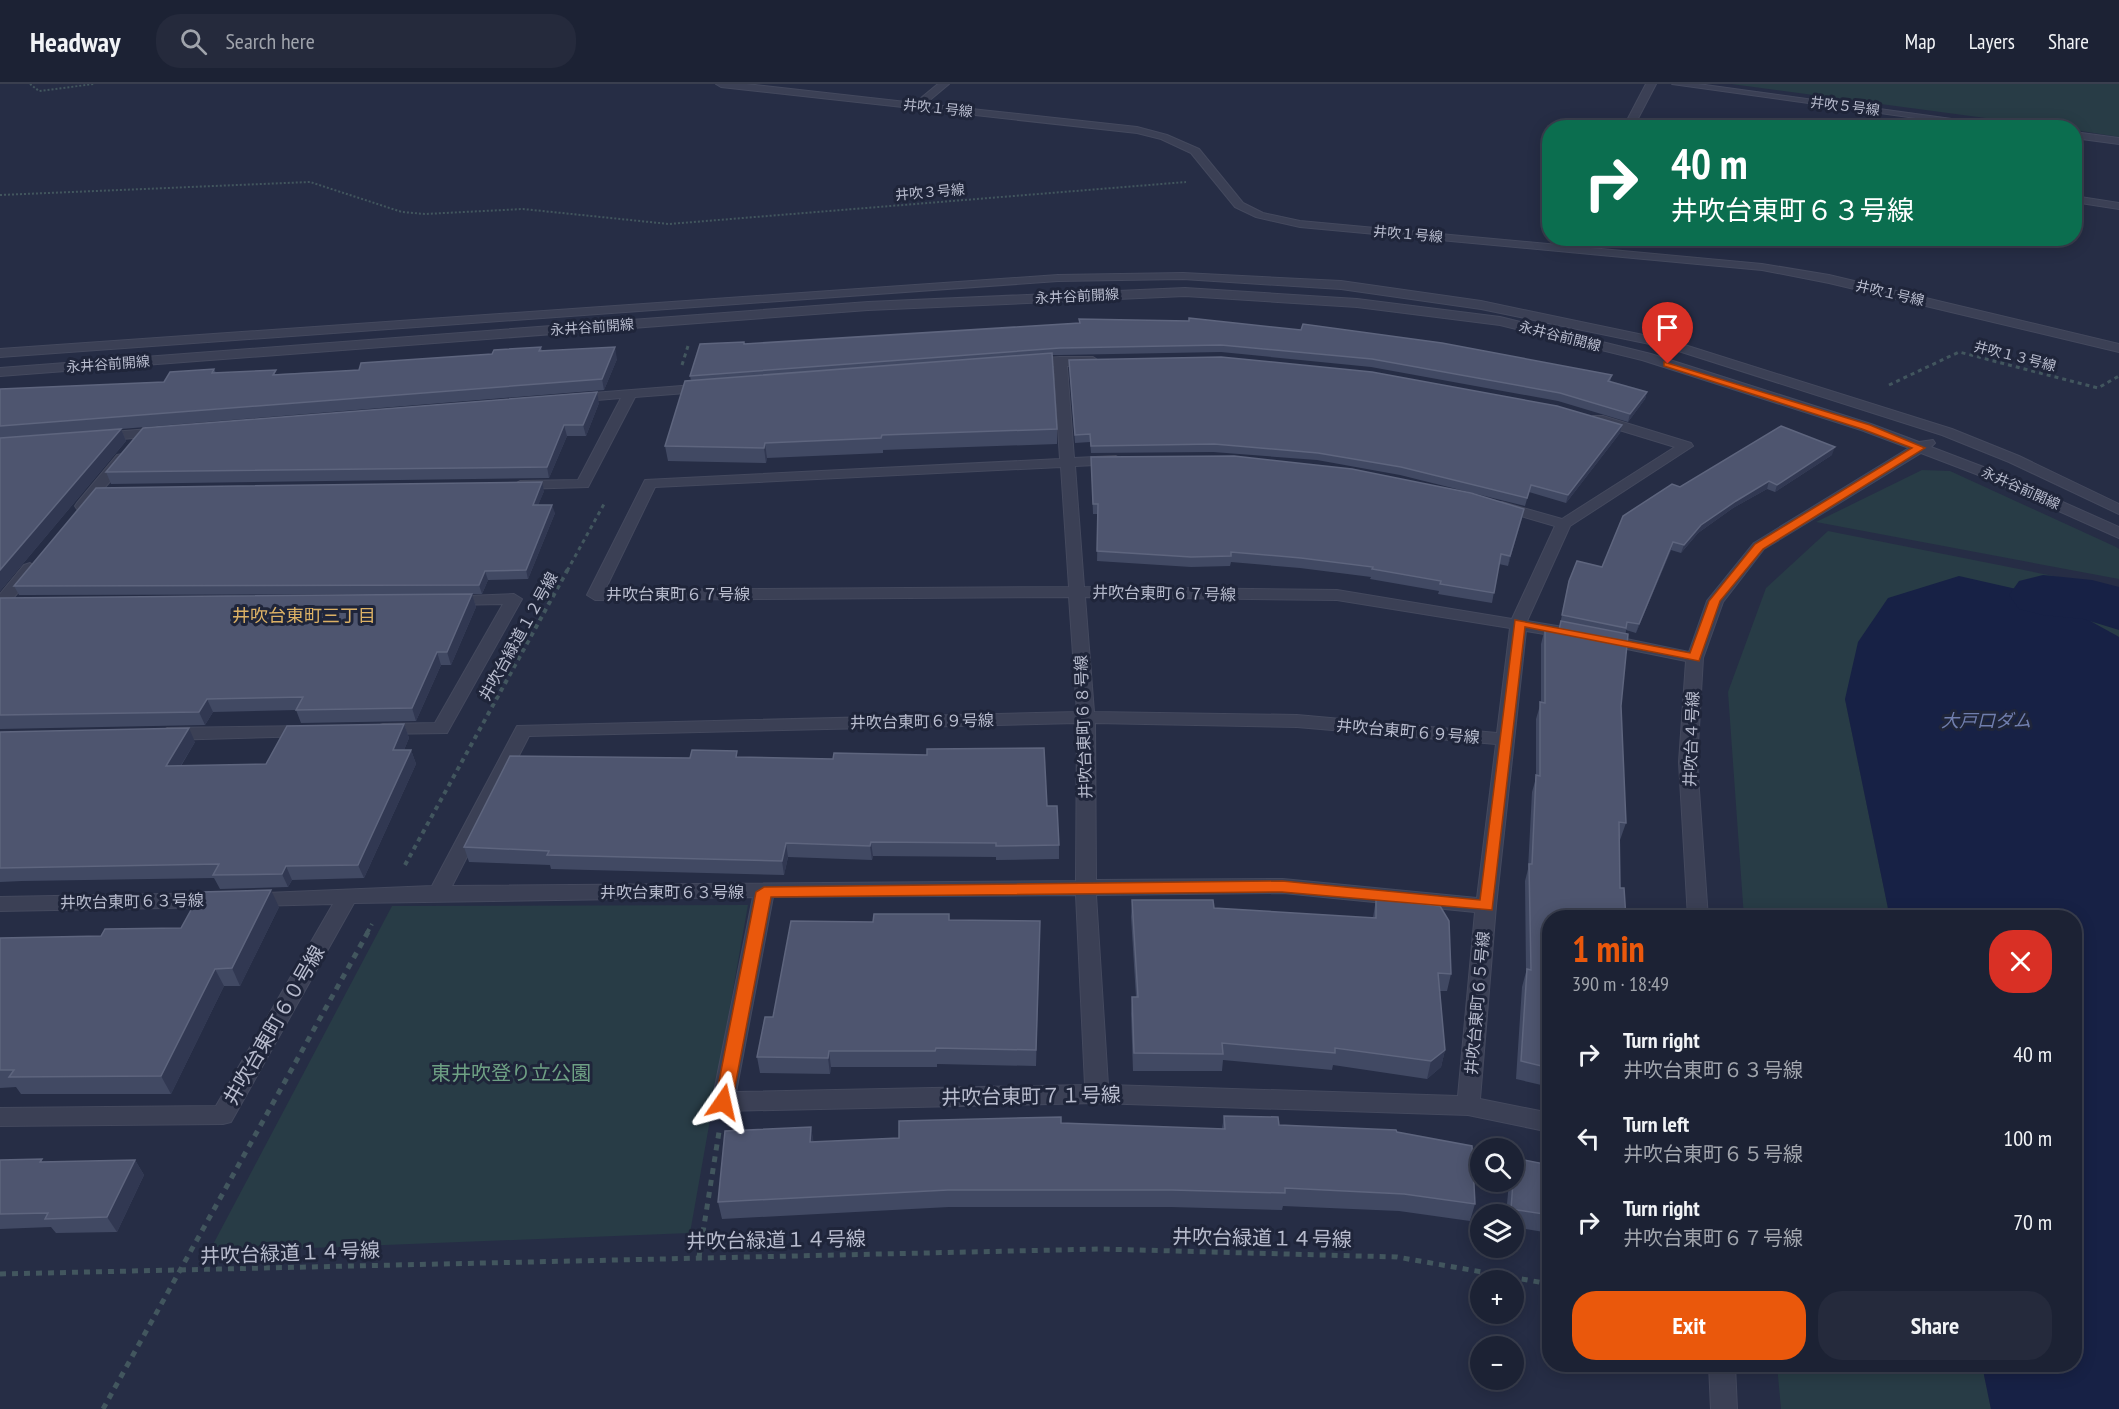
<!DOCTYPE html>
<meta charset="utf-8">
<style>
:root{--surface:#1c2234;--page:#252a3c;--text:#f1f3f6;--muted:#a0a4ac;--line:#3a3f4f;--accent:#ea580c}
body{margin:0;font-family:"PT Sans Narrow","Noto Sans JP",sans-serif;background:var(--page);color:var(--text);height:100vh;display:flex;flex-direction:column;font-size:22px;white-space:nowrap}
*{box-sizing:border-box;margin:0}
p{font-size:20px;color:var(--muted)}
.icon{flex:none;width:33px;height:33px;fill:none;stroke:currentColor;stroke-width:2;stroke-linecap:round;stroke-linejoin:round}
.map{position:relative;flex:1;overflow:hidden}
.details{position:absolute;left:1542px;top:826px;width:540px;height:462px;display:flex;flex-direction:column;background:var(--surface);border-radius:24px;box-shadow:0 3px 15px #0003,0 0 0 2px var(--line)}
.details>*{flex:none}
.top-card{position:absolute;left:1542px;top:36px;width:540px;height:126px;border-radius:24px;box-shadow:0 3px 15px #0003,0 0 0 2px var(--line);background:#0b6e4f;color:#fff;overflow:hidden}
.fabs{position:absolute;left:1470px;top:1054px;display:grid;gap:12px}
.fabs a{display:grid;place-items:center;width:54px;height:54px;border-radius:50%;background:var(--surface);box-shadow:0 3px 15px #0003,0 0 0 2px var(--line);font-size:30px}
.pin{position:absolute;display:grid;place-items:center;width:51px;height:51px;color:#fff;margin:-62px -26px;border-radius:50% 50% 50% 0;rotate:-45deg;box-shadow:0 0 6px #0007}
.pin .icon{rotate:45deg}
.me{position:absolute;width:66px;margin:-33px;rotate:11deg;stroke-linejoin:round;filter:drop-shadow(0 0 4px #0008)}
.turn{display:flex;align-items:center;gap:21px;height:126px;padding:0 30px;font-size:27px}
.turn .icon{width:78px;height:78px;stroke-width:2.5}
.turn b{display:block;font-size:42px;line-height:51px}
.round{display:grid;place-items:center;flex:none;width:63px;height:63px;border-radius:24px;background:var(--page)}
.headline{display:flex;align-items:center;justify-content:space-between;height:102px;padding:0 30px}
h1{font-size:36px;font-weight:700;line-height:45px;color:var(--accent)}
.action{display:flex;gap:12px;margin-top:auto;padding:12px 30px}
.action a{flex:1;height:69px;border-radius:24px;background:var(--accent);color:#fff;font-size:24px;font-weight:700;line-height:69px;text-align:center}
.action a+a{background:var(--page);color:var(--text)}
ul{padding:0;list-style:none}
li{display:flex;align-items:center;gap:18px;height:84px;padding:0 30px}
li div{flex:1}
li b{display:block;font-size:22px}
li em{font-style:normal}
header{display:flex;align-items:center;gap:36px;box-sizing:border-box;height:84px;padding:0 30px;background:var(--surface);border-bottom:2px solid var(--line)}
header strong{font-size:28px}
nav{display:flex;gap:33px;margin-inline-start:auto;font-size:21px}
.search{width:420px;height:54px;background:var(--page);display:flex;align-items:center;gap:15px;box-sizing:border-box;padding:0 21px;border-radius:24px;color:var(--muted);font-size:22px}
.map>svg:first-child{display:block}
.green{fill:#283c46}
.water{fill:#172145}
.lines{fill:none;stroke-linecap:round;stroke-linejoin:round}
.river{fill:#172145;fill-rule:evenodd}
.minor-casing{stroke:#44495e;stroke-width:2}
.path-far3{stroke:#42565e;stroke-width:2;stroke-dasharray:2 2;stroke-linecap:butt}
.path-far2{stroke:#42565e;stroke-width:3;stroke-dasharray:4 4;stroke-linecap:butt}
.path-far1{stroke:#42565e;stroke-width:4;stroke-dasharray:4.5 4.5;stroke-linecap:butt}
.path{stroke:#42565e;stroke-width:5;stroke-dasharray:6 6;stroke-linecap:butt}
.minor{fill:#3b4055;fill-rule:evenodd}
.wall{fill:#414963}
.shaded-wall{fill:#313852}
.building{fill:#4e556f;stroke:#5e657e;stroke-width:1.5}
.route{fill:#ea580c;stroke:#983908;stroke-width:1.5}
.labels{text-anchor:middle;stroke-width:6;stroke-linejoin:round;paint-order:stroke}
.far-street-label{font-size:14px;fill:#b8bcce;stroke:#1f253a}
.street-label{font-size:16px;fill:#b8bcce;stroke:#1f253a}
.neighbourhood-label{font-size:18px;fill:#dcb165;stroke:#1f253a}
.water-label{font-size:18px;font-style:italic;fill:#707eae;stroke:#1f253a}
.near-street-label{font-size:20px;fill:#b8bcce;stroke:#1f253a}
.near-park-label{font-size:20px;fill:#6ea084;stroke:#1f253a}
</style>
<header>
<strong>Headway</strong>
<div class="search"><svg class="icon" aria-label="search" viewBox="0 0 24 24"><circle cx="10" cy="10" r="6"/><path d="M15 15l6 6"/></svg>Search here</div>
<nav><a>Map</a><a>Layers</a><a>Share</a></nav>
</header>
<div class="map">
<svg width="2119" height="1325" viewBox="0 0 2119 1325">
<rect width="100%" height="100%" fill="#262d45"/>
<g class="green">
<polygon points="1731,0 2119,0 2119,53 2075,46 2074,44 2052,43"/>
<polygon points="1922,386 1950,387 2116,463 2119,465 2119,495 1816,438"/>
<polygon points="1828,447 2119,505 2119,553 2043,511 1845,615 1890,834 1744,834 1728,608 1766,504"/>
<polygon points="748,821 690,1149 209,1168 392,822"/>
<polygon points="1777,1281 1982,1281 1991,1325 1781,1325"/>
</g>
<polygon class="water" points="1959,492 2043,511 2119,553 2119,1325 1991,1325 1982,1281 2074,1281 2074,834 1890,834 1845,615 1858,558 1888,514"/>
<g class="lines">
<polygon class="river" points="2043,491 2092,496 2119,503 2119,546 2083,535 2043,531 2019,525 2009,511 2019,497"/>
<defs>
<g id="minor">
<polygon points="716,0 746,0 915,19 938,0 949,0 925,20 1137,43 1167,51 1199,65 1243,119 1263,129 1300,137 1762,180 1829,191 2119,260 2119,268 1829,199 1762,186 1300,143 1256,133 1235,123 1191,69 1161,55 1137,49 721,3"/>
<polygon points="1646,0 1656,0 1633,44 1623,44"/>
<polygon points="1672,0 1698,0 2017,44 1987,44"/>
<polygon points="2074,48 2119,54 2119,60 2074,54"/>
<polygon points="2074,112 2119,119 2119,125 2074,118"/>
<polygon points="1183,189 1341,197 1481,217 1672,257 1952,345 2019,372 2119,420 2119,430 2009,378 1942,351 1669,264 1481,225 1341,205 1183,195 1058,197 0,273 0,265 1058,191"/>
<polygon points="1185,204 1357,215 1500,233 1651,270 1871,340 1919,358 1933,356 1935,359 1931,363 1986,384 2119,443 2119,454 1976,390 1921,369 1764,465 1723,518 1703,574 1697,678 1708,834 1688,834 1679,678 1686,577 1602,560 1594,555 1602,550 1689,568 1707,517 1754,459 1909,364 1861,346 1642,276 1500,241 1357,223 1185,212 868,226 0,292 0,284 868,218"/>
<path d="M1060 273H1093L1099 277 1093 281 1067 282 1074 374 1116 372 1123 376 1116 380 1075 382 1084 503 1337 506 1512 535 1555 442 1497 425 1495 422 1497 419 1502 418 1562 435 1675 363 1593 338V332H1603L1691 359 1693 362 1570 442 1527 537 1569 544 1577 549 1569 554 1526 547 1496 822 1480 1015 1550 1029V1048L1468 1031 1097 1019 723 1027 715 1025 712 1018 753 813 354 819 231 1038 223 1040 0 1042V1024L216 1022 333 820 251 822 244 820 241 815 244 810 432 802 517 642 1077 628 1069 513 595 516 587 511 645 396 1060 375 1054 282 1030 283 1024 279 1030 275ZM1061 383 1069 503 605 506 655 403ZM1085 513 1337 516 1510 544 1497 649 1297 631 1094 628ZM1077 639 1076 797 452 802 529 652ZM1095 639 1297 643 1496 660 1477 814 1283 795 1096 796ZM1283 809 1475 828 1458 1012 1108 1001 1096 811ZM1076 811 1085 1001 736 1008 773 813Z"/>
<polygon points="707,300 712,301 712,307 635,313 588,403 520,405 513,401 520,397 578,396 621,314 573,318 566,314 568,311"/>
<polygon points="162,344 169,348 167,351 100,357 93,353 100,349"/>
<polygon points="122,370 129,374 127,377 87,425 77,425 75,422 77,419 117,371"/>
<polygon points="30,479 38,484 6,523 0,525 0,510 24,481"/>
<polygon points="514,510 522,515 447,649 377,650 374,646 377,642 383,640 435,639 503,520 450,521 442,516 444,513"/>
<polygon points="307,642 316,648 313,652 167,656 158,650 167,644"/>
<polygon points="220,809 227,811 230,816 227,821 220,823 0,827 0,813"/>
<polygon points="1709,1281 1735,1281 1737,1325 1711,1325"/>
</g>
</defs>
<use href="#minor" class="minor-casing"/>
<g class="path-far3">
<polyline points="30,0 39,7 94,0"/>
<polyline points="0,111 310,98 402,128 425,130 523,125 669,140 1186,98"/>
</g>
<g class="path-far2">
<polyline points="682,281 688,262"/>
<polyline points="1889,301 1959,268 2098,304 2119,292"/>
<polyline points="567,487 604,420"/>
</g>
<g class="path-far1">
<polyline points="405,781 568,485"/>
<polyline points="367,849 372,840"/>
</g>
<g class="path">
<polyline points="699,1173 719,1048"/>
<polyline points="0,1190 1101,1165 1397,1173 1550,1200"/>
<polyline points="103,1325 368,848"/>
</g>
<use href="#minor" class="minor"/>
</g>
<g class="wall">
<polygon points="1080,239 1612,291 1610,298 1647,308 1645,315 1628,338 1558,317 1371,283 1221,268 1060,271 1052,271 1057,345 1057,360 883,366 883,369 767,374 766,379 668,377 665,362 691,297 690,292 744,260"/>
<polygon points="541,263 542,267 617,275 604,306 121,345 126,357 0,507 0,305 164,298 214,285 216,289 277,290 359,286 492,270"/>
<polygon points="1069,276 1622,341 1620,349 1566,419 1529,408 1525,422 1400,391 1317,376 1213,368 1091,369 1090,358 1075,359"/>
<polygon points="599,319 586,352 567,352 549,394 111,400 106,388"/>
<polygon points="1832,371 1775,408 1767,405 1733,424 1698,449 1681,469 1671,466 1636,549 1626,546 1621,622 1626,739 1620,756 1619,756 1550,834 1550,1003 1516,995 1522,903 1526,888 1525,797 1528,785 1532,708 1536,694 1536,635 1541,618 1541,560 1545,544 1559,546 1567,505 1602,483 1680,403"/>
<polygon points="1091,373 1524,425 1508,482 1499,480 1492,519 1438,510 1439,507 1370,495 1371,493 1300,484 1231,478 1230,482 1191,483 1097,477 1098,430 1093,430"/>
<polygon points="544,407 538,421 555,429 528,495 488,496 482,510 472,510 476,523 451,581 441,581 416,637 301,639 296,626 213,628 205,641 0,645 0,514 436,510 19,511 14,502"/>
<polygon points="404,640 409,654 404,666 411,666 416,680 364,794 292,796 288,803 220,805 214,794 22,797 0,798 0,648 195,658 181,682 266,680"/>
<polygon points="738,673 1047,722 1059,761 1059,775 996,776 996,773 873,772 872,776 788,773 784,791 551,785 550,781 469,778 464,763 690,674"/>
<polygon points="1376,815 1451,890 1447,907 1440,907 1445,966 1441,983 1427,995 1333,981 1332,986 1223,976 1222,987 1133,987 1131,930 1132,913 1136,913 1131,833 1132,816 1214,824 1373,834"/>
<polygon points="279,823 240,902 224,902 171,1010 21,1010 16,1003 0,1004 0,854 101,852 181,844"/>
<polygon points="950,836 1040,837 1036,982 937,980 937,983 831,983 830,990 760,989 757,973 773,933 873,838"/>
<polygon points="1224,1032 1279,1041 1397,1048 1475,1120 1470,1137 1399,1127 1283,1122 1282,1126 1171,1123 949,1123 722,1135 718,1118 811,1043 813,1058 899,1054 1061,1039 1222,1045"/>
<polygon points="1514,1074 1550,1081 1550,1149 1514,1143 1514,1131 1506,1131 1509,1098 1514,1098"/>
<polygon points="0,1076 44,1078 135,1076 144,1091 117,1148 56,1149 51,1143 0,1145"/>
</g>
<g class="shaded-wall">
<polygon points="615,263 617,275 604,306 602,295"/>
<polygon points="597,308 599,319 586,352 583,341"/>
<polygon points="1647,308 1645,315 1628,338 1630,330"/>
<polygon points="564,341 567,352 549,394 547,383"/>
<polygon points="1622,341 1620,349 1566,419 1568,411"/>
<polygon points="121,345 126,357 0,507 0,486"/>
<polygon points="765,359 767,374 766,379 764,364"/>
<polygon points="1835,363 1832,371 1775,408 1777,401"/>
<polygon points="1769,397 1767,405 1733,424 1698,449 1681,469 1684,461 1701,441 1736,417"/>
<polygon points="542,398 544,407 535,429 533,421"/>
<polygon points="552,421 555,429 528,495 526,486"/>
<polygon points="1524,425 1522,435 1508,482 1510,472"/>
<polygon points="1673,458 1671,466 1636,549 1639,540"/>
<polygon points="485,487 488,496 482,510 479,501"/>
<polygon points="472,510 476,523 451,581 447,568"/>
<polygon points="437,568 441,581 416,637 412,624"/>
<polygon points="207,615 213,628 205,641 199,628"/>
<polygon points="404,640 409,654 398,680 393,666"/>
<polygon points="189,644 195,658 172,696 166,682"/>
<polygon points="411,666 416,680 364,794 358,781"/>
<polygon points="871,758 873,772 872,776 870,762"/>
<polygon points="786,759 788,773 784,791 782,777"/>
<polygon points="286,782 292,796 288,803 282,790"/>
<polygon points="271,806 279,823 240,902 232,884"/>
<polygon points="1040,837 1040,853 1036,982 1036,966"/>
<polygon points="215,885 224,902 171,1010 161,992"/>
<polygon points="1445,966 1441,983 1427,995 1431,977"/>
<polygon points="829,967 831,983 830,990 828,974"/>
<polygon points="811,1043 814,1060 810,1058"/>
<polygon points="135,1076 144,1091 117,1148 107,1133"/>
</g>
<g class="building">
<polygon points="1189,234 1301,246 1303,240 1442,259 1612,291 1608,297 1647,308 1630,330 1560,309 1372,275 1221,261 1060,264 690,292 700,260 744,258 744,260 1080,239 1079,235 1189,237"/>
<polygon points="541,263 539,267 615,263 602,295 0,342 0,305 164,298 170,288 214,285 212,289 276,286 273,291 359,286 361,279 492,270 494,266"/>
<polygon points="1052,269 1057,345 882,351 881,354 765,359 764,364 665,362 685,297"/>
<polygon points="1221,273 1372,288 1557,322 1622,341 1568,411 1531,401 1527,414 1401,383 1318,369 1214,360 1091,362 1090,350 1075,351 1069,276"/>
<polygon points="597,308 583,341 564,341 547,383 106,388 143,344"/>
<polygon points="1781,342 1835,363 1777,401 1769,397 1736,417 1701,441 1684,461 1673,458 1639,540 1627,538 1626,544 1562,531 1569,497 1577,477 1602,483 1623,432 1672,400 1680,403"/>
<polygon points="121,345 0,486 0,354"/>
<polygon points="1234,372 1352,385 1471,409 1524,425 1510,472 1501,470 1494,509 1440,500 1441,497 1372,485 1373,483 1301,474 1231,468 1231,472 1191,473 1097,467 1098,420 1093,420 1091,373"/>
<polygon points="542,398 533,421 552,421 526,486 485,487 479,501 14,502 96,404"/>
<polygon points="472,510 447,568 437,568 412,624 296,626 303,613 207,615 199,628 0,631 0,514"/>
<polygon points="1561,537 1628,550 1621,622 1626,739 1619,738 1620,804 1624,804 1626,834 1550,834 1550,984 1521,977 1527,885 1531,886 1529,780 1532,780 1536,691 1540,692 1540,618 1545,619 1545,544 1559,546"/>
<polygon points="404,640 393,666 411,666 358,781 286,782 282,790 213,791 219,780 0,784 0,648 189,644 166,682 266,680 287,642"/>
<polygon points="1044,664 1047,722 1057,722 1059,761 996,762 996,759 871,758 870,762 786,759 782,777 547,771 549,767 464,763 510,672 690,674 692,666 737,667 736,673 833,675 834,669 927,671 927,665"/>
<polygon points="271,806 232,884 215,885 161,992 9,993 14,986 0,986 0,854 101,852 105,845 181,844 201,808"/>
<polygon points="1376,815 1440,822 1449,837 1451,890 1438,889 1445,966 1431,977 1335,964 1335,969 1222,959 1223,970 1134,969 1132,913 1138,913 1132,816 1213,816 1214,824 1376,834"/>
<polygon points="874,830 949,830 949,836 1040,837 1036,966 936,964 935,967 829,967 828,974 757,973 765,933 773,933 791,837 873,838"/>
<polygon points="1224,1032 1278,1033 1279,1041 1396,1046 1397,1048 1472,1062 1475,1120 1404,1110 1285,1104 1285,1109 1172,1106 948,1106 718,1118 725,1047 811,1043 810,1058 899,1054 899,1037 1061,1033 1061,1039 1225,1045"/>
<polygon points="1514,1074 1550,1081 1550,1131 1511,1125 1513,1098 1514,1098"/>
<polygon points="42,1075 40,1078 135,1076 107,1133 45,1135 48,1129 0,1130 0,1076"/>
</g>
<polygon class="route" points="1664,278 1870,341 1925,364 1763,465 1720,517 1699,577 1525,543 1492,826 1282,808 771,813 732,1018 730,1023 717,1023 715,1018 756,808 764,803 1282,797 1480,816 1515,536 1690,569 1709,517 1755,460 1912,364 1862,345 1664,282"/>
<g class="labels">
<g class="far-street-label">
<text transform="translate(1845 22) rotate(7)" y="5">井吹５号線</text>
<text transform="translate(938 24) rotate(6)" y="5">井吹１号線</text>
<text transform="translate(930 108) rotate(-5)" y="5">井吹３号線</text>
<text transform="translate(1408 150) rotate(5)" y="5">井吹１号線</text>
<text transform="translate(1890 209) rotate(13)" y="5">井吹１号線</text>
<text transform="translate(1077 212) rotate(-3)" y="5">永井谷前開線</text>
<text transform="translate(592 243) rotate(-4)" y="5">永井谷前開線</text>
<text transform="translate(1560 252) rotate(14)" y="5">永井谷前開線</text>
<text transform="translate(2015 272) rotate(14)" y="5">井吹１３号線</text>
<text transform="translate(108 280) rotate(-4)" y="5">永井谷前開線</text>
<text transform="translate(2021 404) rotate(24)" y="5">永井谷前開線</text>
</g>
<g class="street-label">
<text transform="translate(1164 509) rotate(1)" y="6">井吹台東町６７号線</text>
<text x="678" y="516">井吹台東町６７号線</text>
<text transform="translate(518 552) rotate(-61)" y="6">井吹台緑道１２号線</text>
<text transform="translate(922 637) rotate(-1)" y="6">井吹台東町６９号線</text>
<text transform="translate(1083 643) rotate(-92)" y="6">井吹台東町６８号線</text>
<text transform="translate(1408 647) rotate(5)" y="6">井吹台東町６９号線</text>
<text transform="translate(1691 655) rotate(-88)" y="6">井吹台４号線</text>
<text x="672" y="814">井吹台東町６３号線</text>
<text transform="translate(132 817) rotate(-1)" y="6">井吹台東町６３号線</text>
<text transform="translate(1477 919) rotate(-85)" y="6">井吹台東町６５号線</text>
</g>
<g class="neighbourhood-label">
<text x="304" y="538">井吹台東町三丁目</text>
</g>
<g class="water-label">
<text x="1986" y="643">大戸口ダム</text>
</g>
<g class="near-street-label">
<text transform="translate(274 941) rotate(-60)" y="7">井吹台東町６０号線</text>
<text transform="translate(1031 1012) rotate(-1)" y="7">井吹台東町７１号線</text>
<text transform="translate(1262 1154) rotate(1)" y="7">井吹台緑道１４号線</text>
<text transform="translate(776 1156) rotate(-1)" y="7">井吹台緑道１４号線</text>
<text transform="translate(290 1169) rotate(-2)" y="7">井吹台緑道１４号線</text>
</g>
<g class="near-park-label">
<text x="511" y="996">東井吹登り立公園</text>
</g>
</g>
</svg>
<div class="fabs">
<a><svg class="icon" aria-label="search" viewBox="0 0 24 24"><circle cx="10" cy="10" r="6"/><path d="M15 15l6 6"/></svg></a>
<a><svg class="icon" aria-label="layers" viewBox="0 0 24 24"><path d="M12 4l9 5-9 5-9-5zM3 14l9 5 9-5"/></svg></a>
<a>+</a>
<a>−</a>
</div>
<div class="pin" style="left:1668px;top:280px;background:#d93025"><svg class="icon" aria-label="arrive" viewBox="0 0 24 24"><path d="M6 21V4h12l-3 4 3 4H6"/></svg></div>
<svg class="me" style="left:723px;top:1018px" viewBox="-20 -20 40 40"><path d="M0-17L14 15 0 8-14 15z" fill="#ea580c" stroke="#fff" stroke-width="4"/></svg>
<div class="top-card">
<div class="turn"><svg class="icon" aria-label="right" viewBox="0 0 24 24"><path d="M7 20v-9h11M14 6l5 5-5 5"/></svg><div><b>40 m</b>井吹台東町６３号線</div></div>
</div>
<section class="details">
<div class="headline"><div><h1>1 min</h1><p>390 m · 18:49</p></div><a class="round" style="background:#d93025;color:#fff"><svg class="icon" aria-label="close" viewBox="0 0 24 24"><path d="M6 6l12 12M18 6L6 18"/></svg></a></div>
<ul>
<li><svg class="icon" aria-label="right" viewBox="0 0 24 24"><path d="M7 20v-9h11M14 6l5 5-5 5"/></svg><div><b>Turn right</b><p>井吹台東町６３号線</p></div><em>40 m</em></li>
<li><svg class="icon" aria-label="left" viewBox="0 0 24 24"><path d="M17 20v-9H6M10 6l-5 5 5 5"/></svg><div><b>Turn left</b><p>井吹台東町６５号線</p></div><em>100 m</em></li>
<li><svg class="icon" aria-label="right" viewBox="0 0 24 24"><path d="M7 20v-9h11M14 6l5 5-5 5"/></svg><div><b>Turn right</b><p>井吹台東町６７号線</p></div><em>70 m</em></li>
</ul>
<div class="action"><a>Exit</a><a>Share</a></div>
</section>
</div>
